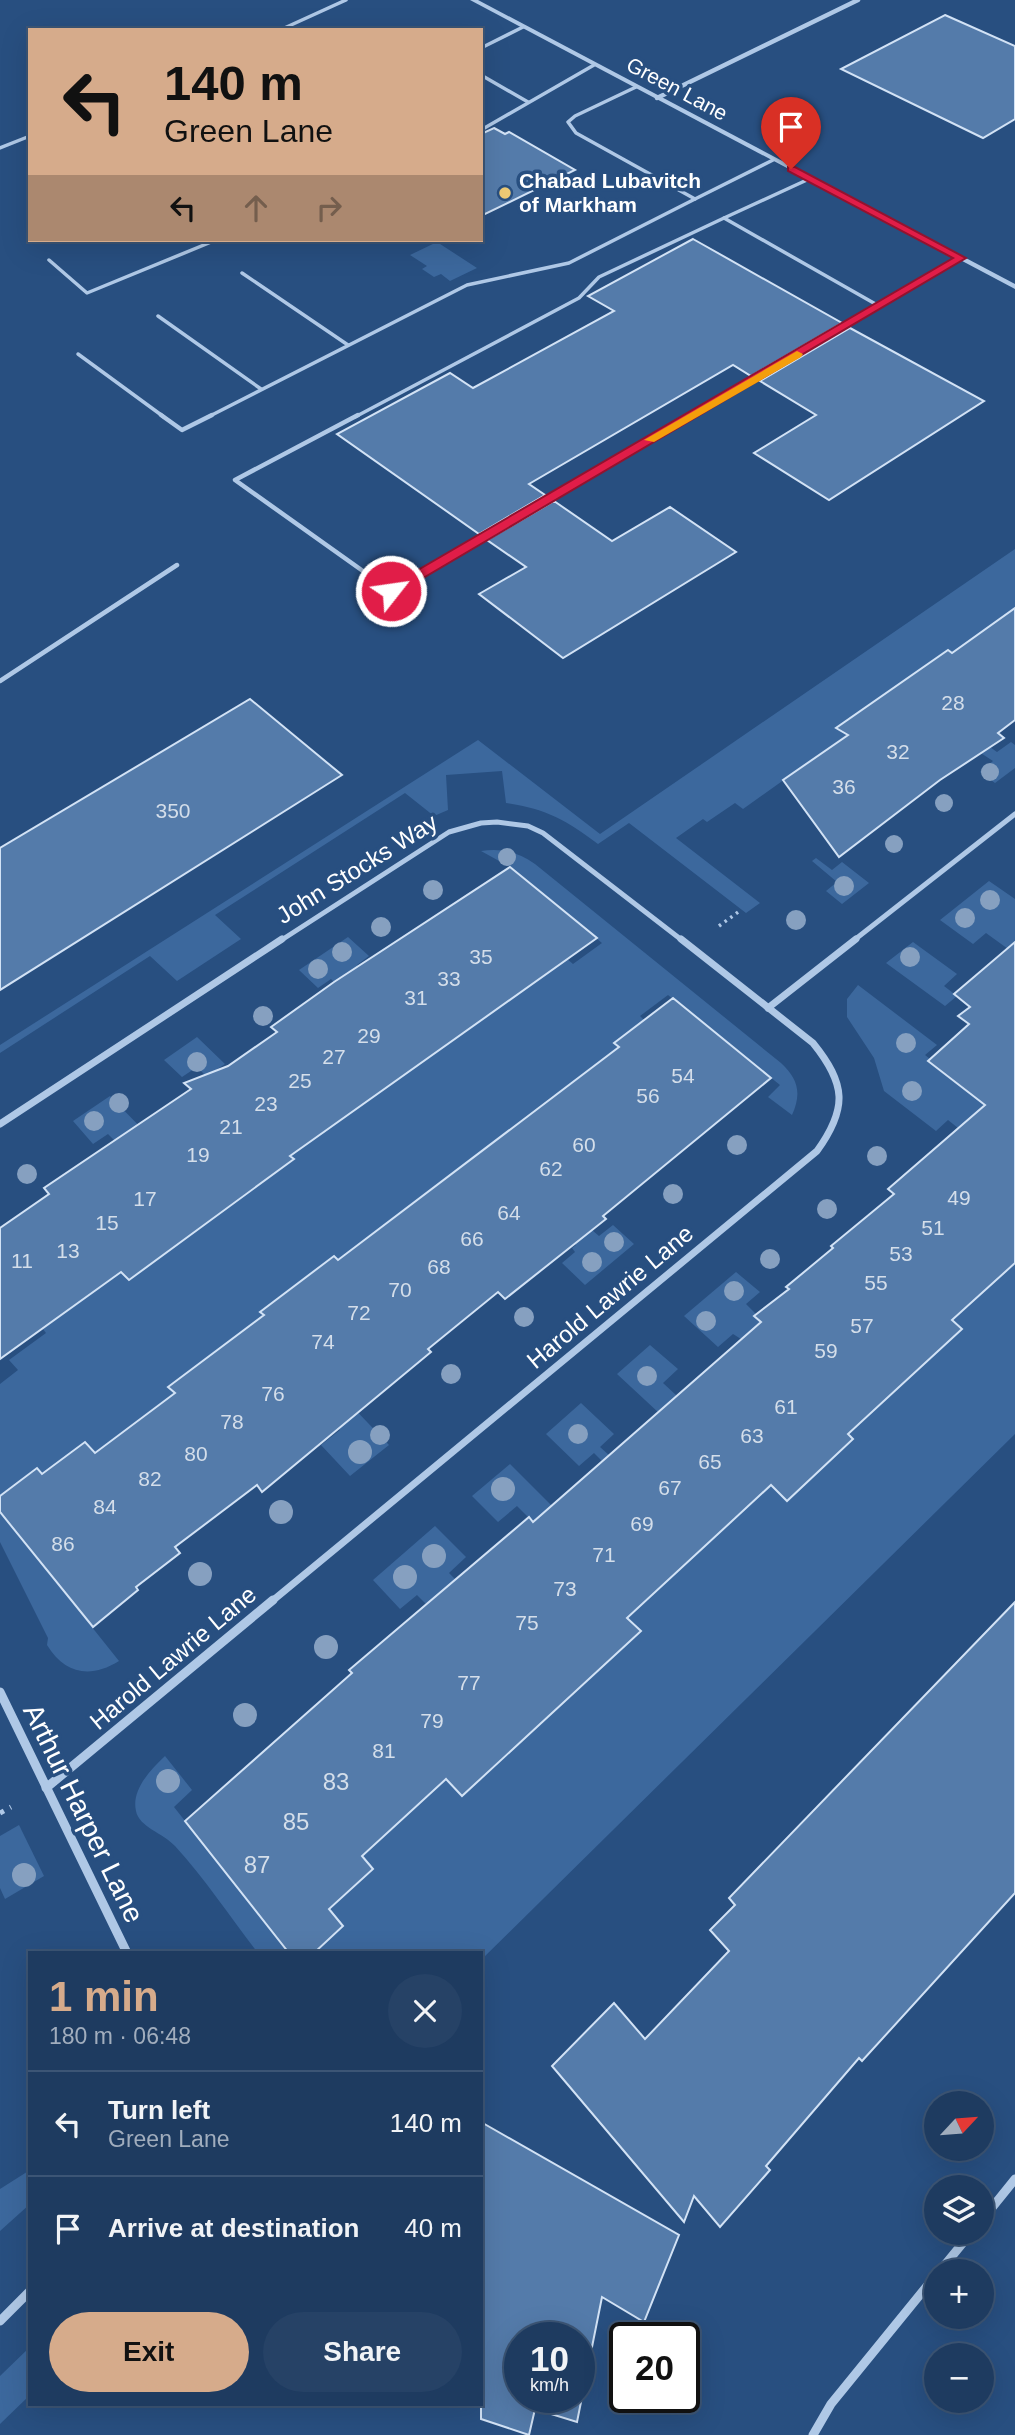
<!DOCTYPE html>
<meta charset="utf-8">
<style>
:root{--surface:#1e3b60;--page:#264266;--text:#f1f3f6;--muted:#a1adbd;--line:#3c5575;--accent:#d6ab8b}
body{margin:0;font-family:Arial,sans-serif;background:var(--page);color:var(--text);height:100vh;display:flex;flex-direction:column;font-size:26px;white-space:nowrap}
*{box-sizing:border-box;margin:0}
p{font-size:23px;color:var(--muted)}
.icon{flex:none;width:38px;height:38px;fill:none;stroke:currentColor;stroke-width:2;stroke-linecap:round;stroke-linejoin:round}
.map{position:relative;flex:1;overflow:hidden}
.sheet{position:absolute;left:28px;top:1951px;width:455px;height:455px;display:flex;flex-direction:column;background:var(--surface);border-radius:0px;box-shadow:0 7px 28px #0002,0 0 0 2px var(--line)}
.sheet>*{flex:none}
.banner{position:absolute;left:28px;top:28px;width:455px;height:214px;border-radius:0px;box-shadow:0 7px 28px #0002,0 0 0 2px var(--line);background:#d6ab8b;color:#111;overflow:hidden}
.needle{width:46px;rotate:64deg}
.buttons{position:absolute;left:924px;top:2091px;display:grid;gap:14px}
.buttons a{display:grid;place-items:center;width:70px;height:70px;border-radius:50%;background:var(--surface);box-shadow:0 7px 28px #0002,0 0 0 2px var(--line);font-size:35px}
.speed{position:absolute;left:504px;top:2322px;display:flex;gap:14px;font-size:35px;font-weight:700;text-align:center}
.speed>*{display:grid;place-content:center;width:91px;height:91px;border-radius:50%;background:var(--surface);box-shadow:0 7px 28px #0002,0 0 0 2px var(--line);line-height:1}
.speed small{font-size:18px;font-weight:400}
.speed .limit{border:4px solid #111;border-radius:10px;background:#fff;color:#111}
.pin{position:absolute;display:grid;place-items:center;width:60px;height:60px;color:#fff;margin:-72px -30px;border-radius:50% 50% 50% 0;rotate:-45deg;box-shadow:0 0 7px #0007}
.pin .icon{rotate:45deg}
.me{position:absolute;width:77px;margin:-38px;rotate:60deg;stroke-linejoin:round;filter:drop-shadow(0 0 5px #0008)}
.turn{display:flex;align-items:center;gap:24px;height:147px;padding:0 21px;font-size:32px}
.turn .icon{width:91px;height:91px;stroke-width:2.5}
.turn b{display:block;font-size:49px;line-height:60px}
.lanes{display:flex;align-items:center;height:66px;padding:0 21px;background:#0003;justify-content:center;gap:35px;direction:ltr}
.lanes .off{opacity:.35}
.round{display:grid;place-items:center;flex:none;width:74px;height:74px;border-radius:37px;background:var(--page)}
.summary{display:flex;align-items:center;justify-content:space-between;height:119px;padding:0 21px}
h1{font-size:42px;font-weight:700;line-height:52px;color:var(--accent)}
.button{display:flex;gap:14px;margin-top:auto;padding:14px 21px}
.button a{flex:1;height:80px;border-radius:42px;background:var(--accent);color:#111;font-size:28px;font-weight:700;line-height:80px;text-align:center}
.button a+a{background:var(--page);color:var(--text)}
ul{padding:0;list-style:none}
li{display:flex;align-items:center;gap:21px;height:105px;padding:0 21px;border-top:2px solid var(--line)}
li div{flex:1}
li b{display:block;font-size:26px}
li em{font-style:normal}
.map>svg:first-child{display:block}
.green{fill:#3c689d}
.building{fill:#547baa;stroke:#d2e2f5;stroke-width:2;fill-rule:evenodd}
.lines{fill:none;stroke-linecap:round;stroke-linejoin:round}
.path-far1{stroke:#afc8e6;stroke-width:3.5;stroke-dasharray:2.5 4.5;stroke-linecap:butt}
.path{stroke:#afc8e6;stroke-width:5;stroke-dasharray:4.5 7;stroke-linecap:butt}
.service-far1{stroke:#afc8e6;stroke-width:3.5}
.service{stroke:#afc8e6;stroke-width:4.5}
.minor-far3{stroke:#afc8e6;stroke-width:4.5}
.minor-far2{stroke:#afc8e6;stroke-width:5}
.minor-far1{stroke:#afc8e6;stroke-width:7}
.minor{stroke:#afc8e6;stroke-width:9}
.tertiary{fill:#afc8e6;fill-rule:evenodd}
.tree{fill:#86a0c0}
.route{fill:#e11d48;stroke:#92132f;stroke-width:2}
.slow{fill:#f59e0b}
.poi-dot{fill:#edca75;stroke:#284f80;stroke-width:2.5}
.labels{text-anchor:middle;stroke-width:7;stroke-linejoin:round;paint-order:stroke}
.far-street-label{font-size:21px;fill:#fff;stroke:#284f80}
.far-poi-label{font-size:21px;font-weight:bold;fill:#fff;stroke:#284f80;text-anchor:start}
.number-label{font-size:21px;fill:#d4deea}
.street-label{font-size:24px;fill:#fff;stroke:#284f80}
.near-number-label{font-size:24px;fill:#d4deea}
.near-street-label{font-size:28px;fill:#fff;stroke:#284f80}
</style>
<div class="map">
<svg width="1015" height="2435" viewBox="0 0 1015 2435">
<rect width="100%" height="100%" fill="#284f80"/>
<g class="green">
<polygon points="437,242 477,268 450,281 441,274 434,277 422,269 427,266 410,255"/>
<path d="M1015 549V608L998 620 1007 626 962 659 948 650 987 745 997 752 1011 742 1015 745V768L995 783 980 772 993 761 887 692 837 728 847 735 743 809 735 803 707 822 703 819 676 838 760 903 746 913 629 823 598 844C566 820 546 809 506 803L502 771 446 775 448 810 434 816 405 793 215 915 241 939 177 981 150 956 0 1053V1045L478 740 600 834Z"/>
<path d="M481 851C502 848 517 852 535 864L781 1063C798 1079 802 1093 792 1115L768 1097 780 1085 668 995 640 1016 644 1020 615 1043 626 1052 562 1102 554 1095 491 1143 589 1232 592 1230 599 1236 613 1225 634 1244 585 1285 562 1263 575 1252 572 1248 576 1245 476 1155 407 1207 345 1268 334 1256 261 1311 389 1445 350 1476 321 1445 340 1430 245 1329 168 1387 174 1393 95 1453 84 1442 42 1474 36 1468 0 1496V1384L18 1370 9 1360 46 1333 43 1329 121 1272 202 1226 116 1139 114 1140 108 1134 93 1144 73 1121 110 1096 222 1211 294 1160 283 1149 334 982 331 979 318 988 299 970 348 937 369 956 357 965 361 970 566 958 573 964 602 943 510 867Z"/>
<polygon points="816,858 832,870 842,862 869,883 842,904 826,891 837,882 812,861"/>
<polygon points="989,881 1015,899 1015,954 986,933 973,944 940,920"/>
<polygon points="913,942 957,974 944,986 957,996 945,1006 886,963"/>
<polygon points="858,985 937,1045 925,1055 930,1059 928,1062 1015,1128 958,1128 948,1120 936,1131 884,1091 874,1058 847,1017 847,999"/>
<polygon points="197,1037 225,1064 216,1070 223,1078 205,1075 197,1067 182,1077 164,1060"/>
<polygon points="1015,1263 1015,1434 481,1960 481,1953 314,1953 343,1926 329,1909 372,1869 362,1856 446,1779 462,1796 542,1722 431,1601 426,1604 417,1595 400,1609 373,1580 435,1526 466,1557 449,1573 455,1579 452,1582 565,1702 640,1632 627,1618 770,1485 787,1501 853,1439 741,1339 733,1334 718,1347 684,1316 736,1272 760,1292 746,1304 756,1314 755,1316 866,1417 962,1329 925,1297"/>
<polygon points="650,1345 678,1369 663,1383 676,1395 676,1398 659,1413 617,1374"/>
<polygon points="581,1403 614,1434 600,1447 610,1456 603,1462 594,1453 579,1466 546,1434"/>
<polygon points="510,1464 553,1507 534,1523 517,1506 498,1522 472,1496"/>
<path d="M0 1512 119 1661C90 1679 65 1674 47 1645L48 1638 0 1542Z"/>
<path d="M165 1756 192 1790 174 1807 289 1953H258C231 1918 205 1879 175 1846 163 1833 139 1827 136 1811 131 1790 151 1769 165 1756Z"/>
<polygon points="19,1825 44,1876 5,1899 0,1888 0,1836"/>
<polygon points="30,2170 30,2204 0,2231 0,2189"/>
<polygon points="30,2347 30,2395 0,2424 0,2376"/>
</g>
<g class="building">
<polygon points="945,15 1015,46 1015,119 983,138 841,69"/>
<polygon points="494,128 505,134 509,132 575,170 481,216 481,134"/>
<polygon points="693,239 842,323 751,376 733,365 529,484 545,495 479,534 337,434 450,373 473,388 614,311 588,296"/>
<polygon points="850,328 984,401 829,500 754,453 816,415 760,381"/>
<polygon points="554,501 612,541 670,507 736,552 563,658 479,594 526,567 487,540"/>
<polygon points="1015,608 1015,720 998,733 1004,738 940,780 839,857 783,780 848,735 836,728 948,650 952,653"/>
<polygon points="250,699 342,775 0,990 0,848"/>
<polygon points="510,867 597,938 290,1156 294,1159 129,1280 121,1272 0,1359 0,1228 49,1194 44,1188 191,1089 184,1083 228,1066 277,1032 271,1027 334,982"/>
<polygon points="1015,942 1015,1263 952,1320 962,1329 848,1434 853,1439 787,1501 771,1485 627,1618 641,1631 462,1796 446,1779 362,1856 373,1869 329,1909 343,1926 314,1953 289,1953 185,1821 352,1673 349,1670 529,1517 533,1522 761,1322 754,1316 789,1289 786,1287 833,1248 831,1246 894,1194 888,1189 985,1105 928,1061 969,1024 958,1016 970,1007 954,994"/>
<polygon points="673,998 771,1078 603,1216 606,1219 505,1299 498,1292 428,1349 431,1352 262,1492 257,1485 175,1547 180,1553 136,1587 138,1590 93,1627 0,1512 0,1496 37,1468 42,1474 85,1442 95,1453 175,1393 168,1387 264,1315 260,1312 334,1256 338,1260 619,1047 614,1043"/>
<polygon points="1015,1602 1015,1893 862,2061 859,2058 766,2166 770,2170 720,2227 694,2196 684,2222 552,2066 614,2003 645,2039 729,1951 710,1930 735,1905 729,1898"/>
<path d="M481 2122 679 2235 644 2322 602 2297 577 2422 535 2409 529 2435 481 2419ZM520 2338H579V2398H520Z"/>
</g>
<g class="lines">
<polyline class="path-far1" points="719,926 741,910"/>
<polyline class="path" points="0,1813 11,1807"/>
<g class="service-far1">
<polyline points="280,30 346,0"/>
<polyline points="481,48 523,27"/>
<polyline points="481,75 528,102"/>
<polyline points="636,87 575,116 568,122 576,133 695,199 773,160"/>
<polyline points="481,130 594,65"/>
<polyline points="0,148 30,136"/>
<polyline points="809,179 724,218 879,306 960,258"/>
<polyline points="49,260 87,293 216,240"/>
<polyline points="242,273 348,345"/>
<polyline points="158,316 261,389"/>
<polyline points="78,354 164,417"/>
<polyline points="208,417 467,285 569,263 695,199"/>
<polyline points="355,417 579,298 599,277 724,218"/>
<polyline points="690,417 879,306"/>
</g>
<g class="service">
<polyline points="161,415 182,430 212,415"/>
<polyline points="358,415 235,480 391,591 693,415"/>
<polyline points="0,681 177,565"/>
</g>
<polyline class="minor-far3" points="657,98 858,0"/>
<g class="minor-far2">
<polyline points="280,941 449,832 481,823 497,822 528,826 543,833 683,941"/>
<polyline points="853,941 1015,814"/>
</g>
<g class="minor-far1">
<polyline points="768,1008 856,939"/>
<polyline points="0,1124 282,939"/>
<path d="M271 1602 817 1151C848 1108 846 1084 813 1043L681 939"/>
</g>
<g class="minor">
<polyline points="0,1692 127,1953"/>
<polyline points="46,1788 273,1600"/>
<polyline points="982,2220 1015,2179"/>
<polyline points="939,2272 971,2233"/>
<polyline points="0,2321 30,2291"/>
<polyline points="813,2435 831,2404 936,2275"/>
</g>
<polygon class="tertiary" points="470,0 478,0 1015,284 1015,289"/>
</g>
<g class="tree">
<circle cx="990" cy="772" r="9"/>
<circle cx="944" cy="803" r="9"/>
<circle cx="894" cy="844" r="9"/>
<circle cx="507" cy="857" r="9"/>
<circle cx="844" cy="886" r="10"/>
<circle cx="433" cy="890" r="10"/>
<circle cx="990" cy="900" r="10"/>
<circle cx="965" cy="918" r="10"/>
<circle cx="796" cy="920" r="10"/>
<circle cx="381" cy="927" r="10"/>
<circle cx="342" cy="952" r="10"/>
<circle cx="910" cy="957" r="10"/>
<circle cx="318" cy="969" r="10"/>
<circle cx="263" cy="1016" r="10"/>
<circle cx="906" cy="1043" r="10"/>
<circle cx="197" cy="1062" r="10"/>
<circle cx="912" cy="1091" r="10"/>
<circle cx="119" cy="1103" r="10"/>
<circle cx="94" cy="1121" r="10"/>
<circle cx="737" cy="1145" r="10"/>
<circle cx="877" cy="1156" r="10"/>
<circle cx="27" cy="1174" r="10"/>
<circle cx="673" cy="1194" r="10"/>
<circle cx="827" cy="1209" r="10"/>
<circle cx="614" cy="1242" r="10"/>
<circle cx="770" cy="1259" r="10"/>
<circle cx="592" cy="1262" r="10"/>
<circle cx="734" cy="1291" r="10"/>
<circle cx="524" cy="1317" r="10"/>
<circle cx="706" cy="1321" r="10"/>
<circle cx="451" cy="1374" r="10"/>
<circle cx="647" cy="1376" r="10"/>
<circle cx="578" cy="1434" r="10"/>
<circle cx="380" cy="1435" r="10"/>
<circle cx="360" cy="1452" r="12"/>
<circle cx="503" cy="1489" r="12"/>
<circle cx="281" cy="1512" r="12"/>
<circle cx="434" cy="1556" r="12"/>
<circle cx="200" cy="1574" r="12"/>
<circle cx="405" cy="1577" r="12"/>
<circle cx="326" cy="1647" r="12"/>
<circle cx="245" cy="1715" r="12"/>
<circle cx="168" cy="1781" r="12"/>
<circle cx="24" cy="1875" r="12"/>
</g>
<polygon class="route" points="788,167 795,167 966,258 396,594 387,594 387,588 953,258 788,171"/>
<polygon class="slow" points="797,351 803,354 801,357 654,442 644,440"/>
<circle class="poi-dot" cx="505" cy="193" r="7"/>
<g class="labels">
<g class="far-street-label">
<text transform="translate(677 89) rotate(28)" y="7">Green Lane</text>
</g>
<g class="far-poi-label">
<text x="519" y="188">Chabad Lubavitch<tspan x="519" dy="24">of Markham</tspan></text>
</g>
<g class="number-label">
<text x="953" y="710">28</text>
<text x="898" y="759">32</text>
<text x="844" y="794">36</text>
<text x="173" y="818">350</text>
<text x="481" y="964">35</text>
<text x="449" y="986">33</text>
<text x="416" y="1005">31</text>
<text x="369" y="1043">29</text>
<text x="334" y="1064">27</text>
<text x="683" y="1083">54</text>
<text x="300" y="1088">25</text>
<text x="648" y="1103">56</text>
<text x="266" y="1111">23</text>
<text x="231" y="1134">21</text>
<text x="584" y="1152">60</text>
<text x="198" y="1162">19</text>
<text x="551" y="1176">62</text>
<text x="959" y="1205">49</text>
<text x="145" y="1206">17</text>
<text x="509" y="1220">64</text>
<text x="107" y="1230">15</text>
<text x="933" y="1235">51</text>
<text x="472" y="1246">66</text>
<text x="68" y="1258">13</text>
<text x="901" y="1261">53</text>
<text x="22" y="1268">11</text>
<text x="439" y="1274">68</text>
<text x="876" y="1290">55</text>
<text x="400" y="1297">70</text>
<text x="359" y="1320">72</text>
<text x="862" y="1333">57</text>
<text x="323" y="1349">74</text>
<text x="826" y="1358">59</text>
<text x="273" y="1401">76</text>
<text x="786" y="1414">61</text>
<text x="232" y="1429">78</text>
<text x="752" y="1443">63</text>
<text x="196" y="1461">80</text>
<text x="710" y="1469">65</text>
<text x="150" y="1486">82</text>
<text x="670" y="1495">67</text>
<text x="105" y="1514">84</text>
<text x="642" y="1531">69</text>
<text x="63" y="1551">86</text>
<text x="604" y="1562">71</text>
<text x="565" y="1596">73</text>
<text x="527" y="1630">75</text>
<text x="469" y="1690">77</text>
<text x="432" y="1728">79</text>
<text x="384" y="1758">81</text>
</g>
<g class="street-label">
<text transform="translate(357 869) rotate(-32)" y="8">John Stocks Way</text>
<text transform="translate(610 1297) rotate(-40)" y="8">Harold Lawrie Lane</text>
<text transform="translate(173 1658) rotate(-40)" y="8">Harold Lawrie Lane</text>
</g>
<g class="near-number-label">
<text x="336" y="1790">83</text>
<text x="296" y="1830">85</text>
<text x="257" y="1873">87</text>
</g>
<g class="near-street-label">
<text transform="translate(84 1813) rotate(64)" y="10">Arthur Harper Lane</text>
</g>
</g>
</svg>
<div class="buttons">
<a><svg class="needle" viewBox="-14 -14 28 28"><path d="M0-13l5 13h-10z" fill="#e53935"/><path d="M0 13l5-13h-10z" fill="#a1adbd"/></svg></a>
<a><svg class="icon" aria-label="layers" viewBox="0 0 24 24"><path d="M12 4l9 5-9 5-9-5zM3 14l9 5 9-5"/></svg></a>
<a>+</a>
<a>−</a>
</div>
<div class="speed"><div>10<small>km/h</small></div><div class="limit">20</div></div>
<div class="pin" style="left:791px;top:169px;background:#d93025"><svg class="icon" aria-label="arrive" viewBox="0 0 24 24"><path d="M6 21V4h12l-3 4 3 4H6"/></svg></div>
<svg class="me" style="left:391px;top:591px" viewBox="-20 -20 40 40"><circle r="17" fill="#e11d48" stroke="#fff" stroke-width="3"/><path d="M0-11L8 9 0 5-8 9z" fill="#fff"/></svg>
<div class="banner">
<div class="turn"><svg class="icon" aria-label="left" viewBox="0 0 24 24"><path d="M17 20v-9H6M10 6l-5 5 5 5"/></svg><div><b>140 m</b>Green Lane</div></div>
<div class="lanes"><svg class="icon" aria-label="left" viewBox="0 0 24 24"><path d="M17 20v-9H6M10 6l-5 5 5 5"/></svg><svg class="icon off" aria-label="ahead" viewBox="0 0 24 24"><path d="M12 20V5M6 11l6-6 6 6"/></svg><svg class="icon off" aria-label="right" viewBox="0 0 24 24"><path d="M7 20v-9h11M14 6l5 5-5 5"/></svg></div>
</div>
<section class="sheet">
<div class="summary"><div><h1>1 min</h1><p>180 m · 06:48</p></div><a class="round"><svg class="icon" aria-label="close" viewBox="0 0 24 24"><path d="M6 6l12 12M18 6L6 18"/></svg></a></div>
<ul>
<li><svg class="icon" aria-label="left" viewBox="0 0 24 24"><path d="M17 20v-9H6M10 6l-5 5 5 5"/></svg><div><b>Turn left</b><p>Green Lane</p></div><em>140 m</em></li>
<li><svg class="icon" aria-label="arrive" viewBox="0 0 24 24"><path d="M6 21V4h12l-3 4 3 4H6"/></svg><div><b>Arrive at destination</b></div><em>40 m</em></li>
</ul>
<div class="button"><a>Exit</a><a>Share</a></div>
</section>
</div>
